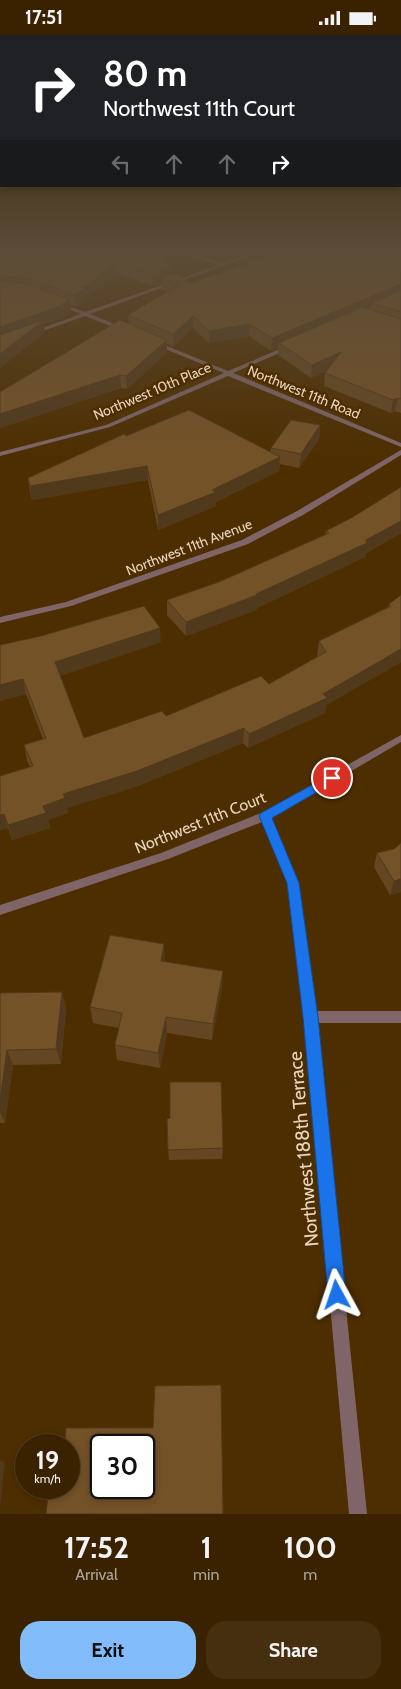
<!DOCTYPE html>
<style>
:root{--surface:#3a2200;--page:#452f0f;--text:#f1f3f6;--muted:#aba499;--line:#543f22;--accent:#82bcfa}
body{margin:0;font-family:Cabin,sans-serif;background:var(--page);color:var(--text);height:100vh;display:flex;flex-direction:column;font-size:19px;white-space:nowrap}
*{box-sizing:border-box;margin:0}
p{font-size:16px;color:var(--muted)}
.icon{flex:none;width:28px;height:28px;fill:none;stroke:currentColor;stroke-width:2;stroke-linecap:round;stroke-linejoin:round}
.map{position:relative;height:1479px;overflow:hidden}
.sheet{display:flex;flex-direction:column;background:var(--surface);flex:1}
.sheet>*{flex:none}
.guide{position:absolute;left:0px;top:0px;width:401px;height:152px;box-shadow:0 2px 8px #0003,0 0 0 1px var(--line);background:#202124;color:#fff;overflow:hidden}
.speed{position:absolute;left:15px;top:1399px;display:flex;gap:10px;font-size:25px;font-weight:700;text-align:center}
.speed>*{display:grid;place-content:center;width:65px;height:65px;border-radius:50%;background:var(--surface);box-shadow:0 2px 8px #0003,0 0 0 1px var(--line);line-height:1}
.speed small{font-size:12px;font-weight:400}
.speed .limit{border:2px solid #111;border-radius:8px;background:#fff;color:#111}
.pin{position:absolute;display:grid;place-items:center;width:42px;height:42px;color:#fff;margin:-21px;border:2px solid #fff;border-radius:50%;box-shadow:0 1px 5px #0007}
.me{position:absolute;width:55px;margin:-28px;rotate:355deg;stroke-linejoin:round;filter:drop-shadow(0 0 4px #0008)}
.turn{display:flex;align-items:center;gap:18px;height:105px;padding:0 20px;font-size:22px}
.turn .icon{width:65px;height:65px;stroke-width:2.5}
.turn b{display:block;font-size:35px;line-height:42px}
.lanes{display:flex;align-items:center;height:48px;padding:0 20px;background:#0003;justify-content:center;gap:25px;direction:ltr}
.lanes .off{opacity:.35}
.eta{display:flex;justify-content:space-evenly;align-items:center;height:85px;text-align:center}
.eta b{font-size:30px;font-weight:700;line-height:35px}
.button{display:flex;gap:10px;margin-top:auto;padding:10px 20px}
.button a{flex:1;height:58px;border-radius:20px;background:var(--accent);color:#111;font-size:20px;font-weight:700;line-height:58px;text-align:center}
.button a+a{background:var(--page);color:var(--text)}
.status{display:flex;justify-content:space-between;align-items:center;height:35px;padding:0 25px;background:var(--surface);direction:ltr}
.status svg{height:14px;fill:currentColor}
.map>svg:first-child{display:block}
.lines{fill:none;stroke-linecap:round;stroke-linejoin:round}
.street{fill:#7f6568;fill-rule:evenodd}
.wall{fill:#644722}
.shaded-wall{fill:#51391c}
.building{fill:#745228;stroke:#51391c;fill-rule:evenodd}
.route{fill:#1a73e8;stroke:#114b97}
.labels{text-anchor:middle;stroke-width:5;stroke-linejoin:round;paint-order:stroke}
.far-street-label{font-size:14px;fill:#e8d5bf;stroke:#4d2e00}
.street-label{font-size:16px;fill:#e8d5bf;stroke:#4d2e00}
.near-street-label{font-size:19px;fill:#e8d5bf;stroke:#4d2e00}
</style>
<div class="status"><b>17:51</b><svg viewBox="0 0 49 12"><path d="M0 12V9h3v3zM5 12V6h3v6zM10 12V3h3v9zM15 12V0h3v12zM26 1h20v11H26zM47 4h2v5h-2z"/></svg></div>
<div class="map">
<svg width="401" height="1479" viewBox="0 0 401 1479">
<rect width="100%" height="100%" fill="#4d2e00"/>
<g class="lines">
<g class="street">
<polygon points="176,216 182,216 223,228 258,216 264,216 90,279 127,294 127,296 123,296 85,281 34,299 29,298 81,279 56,269 56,267 85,277 219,230"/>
<polygon points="155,306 228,336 287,311 291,311 291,313 233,338 401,408 401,412 228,341 110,392 0,421 0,417 106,390 224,338 153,309 152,308"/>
<polygon points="401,415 401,420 303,480 248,509 71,571 0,588 0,582 66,567 242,505 297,476"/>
<polygon points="401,700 401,707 271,783 299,848 316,976 401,976 401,988 317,988 367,1479 349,1479 304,982 287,848 262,787 168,824 0,880 0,870 161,818 261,778"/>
</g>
</g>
<g class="wall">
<polygon points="0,216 172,233 172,240 191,248 262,223 255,221 256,216 246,218 238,216 401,216 401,378 395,376 391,378 324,351 325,338 328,335 311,343 278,320 278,313 271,316 249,301 209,308 193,293 173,312 167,309 167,317 127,354 121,353 0,393 129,289 128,280 167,257 162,255 161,248 153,251 117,239 76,272 70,269 71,276 63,283 44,289 45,297 0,333"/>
<polygon points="320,390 319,404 299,433 280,429 279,436 216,467 216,471 158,495 148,445 32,465 30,457 28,443 126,401 270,417 271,413"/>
<polygon points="401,452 401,498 366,518 365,522 257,573 256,575 186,601 167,580 167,565 219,547 325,500 326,496 353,482"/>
<polygon points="401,560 401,627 326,670 325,678 248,713 243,708 138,751 67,773 68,778 48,785 50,793 12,805 8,793 0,795 30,732 27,725 24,710 43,704 26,659 0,666 0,610 161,607 60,641 84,703 166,681 269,649 317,622 319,606 388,572 389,569"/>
<polygon points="401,808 401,857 390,860 374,832 377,818 394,814"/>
<polygon points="165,927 223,936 222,952 212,1005 167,998 160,1033 117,1025 115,1010 119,993 93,988 90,972"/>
<polygon points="62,957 66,973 61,1029 13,1030 5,1088 0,1088 0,958"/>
<polygon points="223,1113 222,1124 169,1125 168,1115"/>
</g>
<g class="shaded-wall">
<polygon points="246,216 256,216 246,218"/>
<polygon points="117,227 117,239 76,272 75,260"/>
<polygon points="172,233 172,245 161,243 161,248 153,251 152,240"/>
<polygon points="401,249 401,259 372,268 371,272 283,311 279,308 278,313 271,316 272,303"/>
<polygon points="69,264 71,276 63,283 44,289 45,297 0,333 0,292"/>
<polygon points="193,281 193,293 173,312 173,299"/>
<polygon points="249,289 249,301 209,308 209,296"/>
<polygon points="167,305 167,317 127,354 126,341"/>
<polygon points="341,317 339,329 311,343 312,330"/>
<polygon points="120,340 121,353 0,393 0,379"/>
<polygon points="398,363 395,376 391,378 393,365"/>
<polygon points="320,390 319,404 299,433 301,419"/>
<polygon points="280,422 279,436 216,467 216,471 158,495 158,480"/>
<polygon points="147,431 148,445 32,465 30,451"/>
<polygon points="401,486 401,498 366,518 365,522 257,573 256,575 186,601 186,587 256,559 366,505"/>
<polygon points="160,593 161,607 57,642 55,627"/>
<polygon points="401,614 401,627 326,670 325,678 248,713 249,699 323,659"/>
<polygon points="23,644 26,659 0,666 0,650"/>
<polygon points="244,693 243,708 138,751 67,773 68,778 48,785 50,793 12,805 8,790 63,759"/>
<polygon points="4,779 8,793 0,795 0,780"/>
<polygon points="401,844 401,857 390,860 394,846"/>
<polygon points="164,909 165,926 162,943 161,926"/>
<polygon points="223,936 222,952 212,1005 213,989"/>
<polygon points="62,957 66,973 61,1029 56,1014"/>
<polygon points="166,982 167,998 160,1033 158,1018"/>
<polygon points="7,1015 13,1030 5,1088 0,1077 0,1065"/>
<polygon points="0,1426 5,1427 0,1472"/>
</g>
<g class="building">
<polygon points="0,216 149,216 172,233 152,240 117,227 75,260 30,244 0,240"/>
<polygon points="276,216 401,216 401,249 272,303 249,289 209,296 193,281 173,299 128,280 179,250 161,243 177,238 191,248 279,217"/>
<polygon points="0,245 26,249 69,264 61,271 0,292"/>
<polygon points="401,255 401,277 372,268"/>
<polygon points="362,272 401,284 401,364 398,363 393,365 325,338 341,317 312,330 279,308"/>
<polygon points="44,285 0,319 0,300"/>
<polygon points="120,285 167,305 126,341 120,340 0,379 0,357"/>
<polygon points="189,375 280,422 212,455 216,457 158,480 147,431 30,451 28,443 124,399 126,401"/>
<polygon points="291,385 320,390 301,419 271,413"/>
<polygon points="401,452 401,486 366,505 367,508 256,559 257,560 186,587 167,565 219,547 329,498 326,496 353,482"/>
<polygon points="401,560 401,614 323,659 327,663 249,699 244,693 137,736 63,759 65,763 43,771 46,778 8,790 4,779 0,780 0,741 33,731 24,710 46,703 23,644 0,650 0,610 41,601 144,571 160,593 55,627 84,703 162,676 166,681 261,641 269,649 326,617 319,606 391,571 389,569"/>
<polygon points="401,808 401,844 394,846 377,818 394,814"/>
<polygon points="110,900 164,909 161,926 223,936 213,989 166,982 158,1018 115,1010 122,978 90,972"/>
<polygon points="62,957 56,1014 7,1015 0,1065 0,958"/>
<polygon points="170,1047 221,1047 223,1113 168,1115 167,1084 170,1083"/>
<path d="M221 1350 223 1479H46L49 1452H69V1410H65L66 1393H153L155 1351ZM101 1410H144V1452H101Z"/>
</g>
<linearGradient id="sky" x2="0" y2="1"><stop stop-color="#2a1900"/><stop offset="0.51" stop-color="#5c4c37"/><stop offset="1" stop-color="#5c4c37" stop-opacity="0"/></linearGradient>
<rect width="401" height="423" fill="url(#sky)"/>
<polygon class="route" points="332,739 336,740 337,743 336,746 272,783 299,848 318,982 346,1260 343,1267 337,1269 331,1267 328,1260 303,982 287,848 259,781 261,778"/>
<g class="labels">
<g class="far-street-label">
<text transform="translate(152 356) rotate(-23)" y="5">Northwest 10th Place</text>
<text transform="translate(304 357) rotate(22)" y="5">Northwest 11th Road</text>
<text transform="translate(189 512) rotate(-21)" y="5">Northwest 11th Avenue</text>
</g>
<g class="street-label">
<text transform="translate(200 787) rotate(-22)" y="6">Northwest 11th Court</text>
</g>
<g class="near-street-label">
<text transform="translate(303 1114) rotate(-95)" y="7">Northwest 188th Terrace</text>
</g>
</g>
</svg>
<div class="speed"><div>19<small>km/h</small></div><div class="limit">30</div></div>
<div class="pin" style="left:332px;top:743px;background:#d93025"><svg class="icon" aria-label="arrive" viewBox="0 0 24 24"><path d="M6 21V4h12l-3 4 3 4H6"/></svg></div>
<svg class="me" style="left:337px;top:1260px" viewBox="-20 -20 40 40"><path d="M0-17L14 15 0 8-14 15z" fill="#1a73e8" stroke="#fff" stroke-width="4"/></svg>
<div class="guide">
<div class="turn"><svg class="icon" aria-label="right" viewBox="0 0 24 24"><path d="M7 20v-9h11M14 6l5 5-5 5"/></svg><div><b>80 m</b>Northwest 11th Court</div></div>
<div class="lanes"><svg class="icon off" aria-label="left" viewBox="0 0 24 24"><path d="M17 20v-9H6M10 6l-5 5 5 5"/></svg><svg class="icon off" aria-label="ahead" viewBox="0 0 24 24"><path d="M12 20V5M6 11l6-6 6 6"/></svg><svg class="icon off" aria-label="ahead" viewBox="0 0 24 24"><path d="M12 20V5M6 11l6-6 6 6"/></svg><svg class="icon" aria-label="right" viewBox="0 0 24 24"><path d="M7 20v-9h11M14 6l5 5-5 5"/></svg></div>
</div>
</div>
<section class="sheet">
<div class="eta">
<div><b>17:52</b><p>Arrival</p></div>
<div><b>1</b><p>min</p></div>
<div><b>100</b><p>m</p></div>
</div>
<div class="button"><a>Exit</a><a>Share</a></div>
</section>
